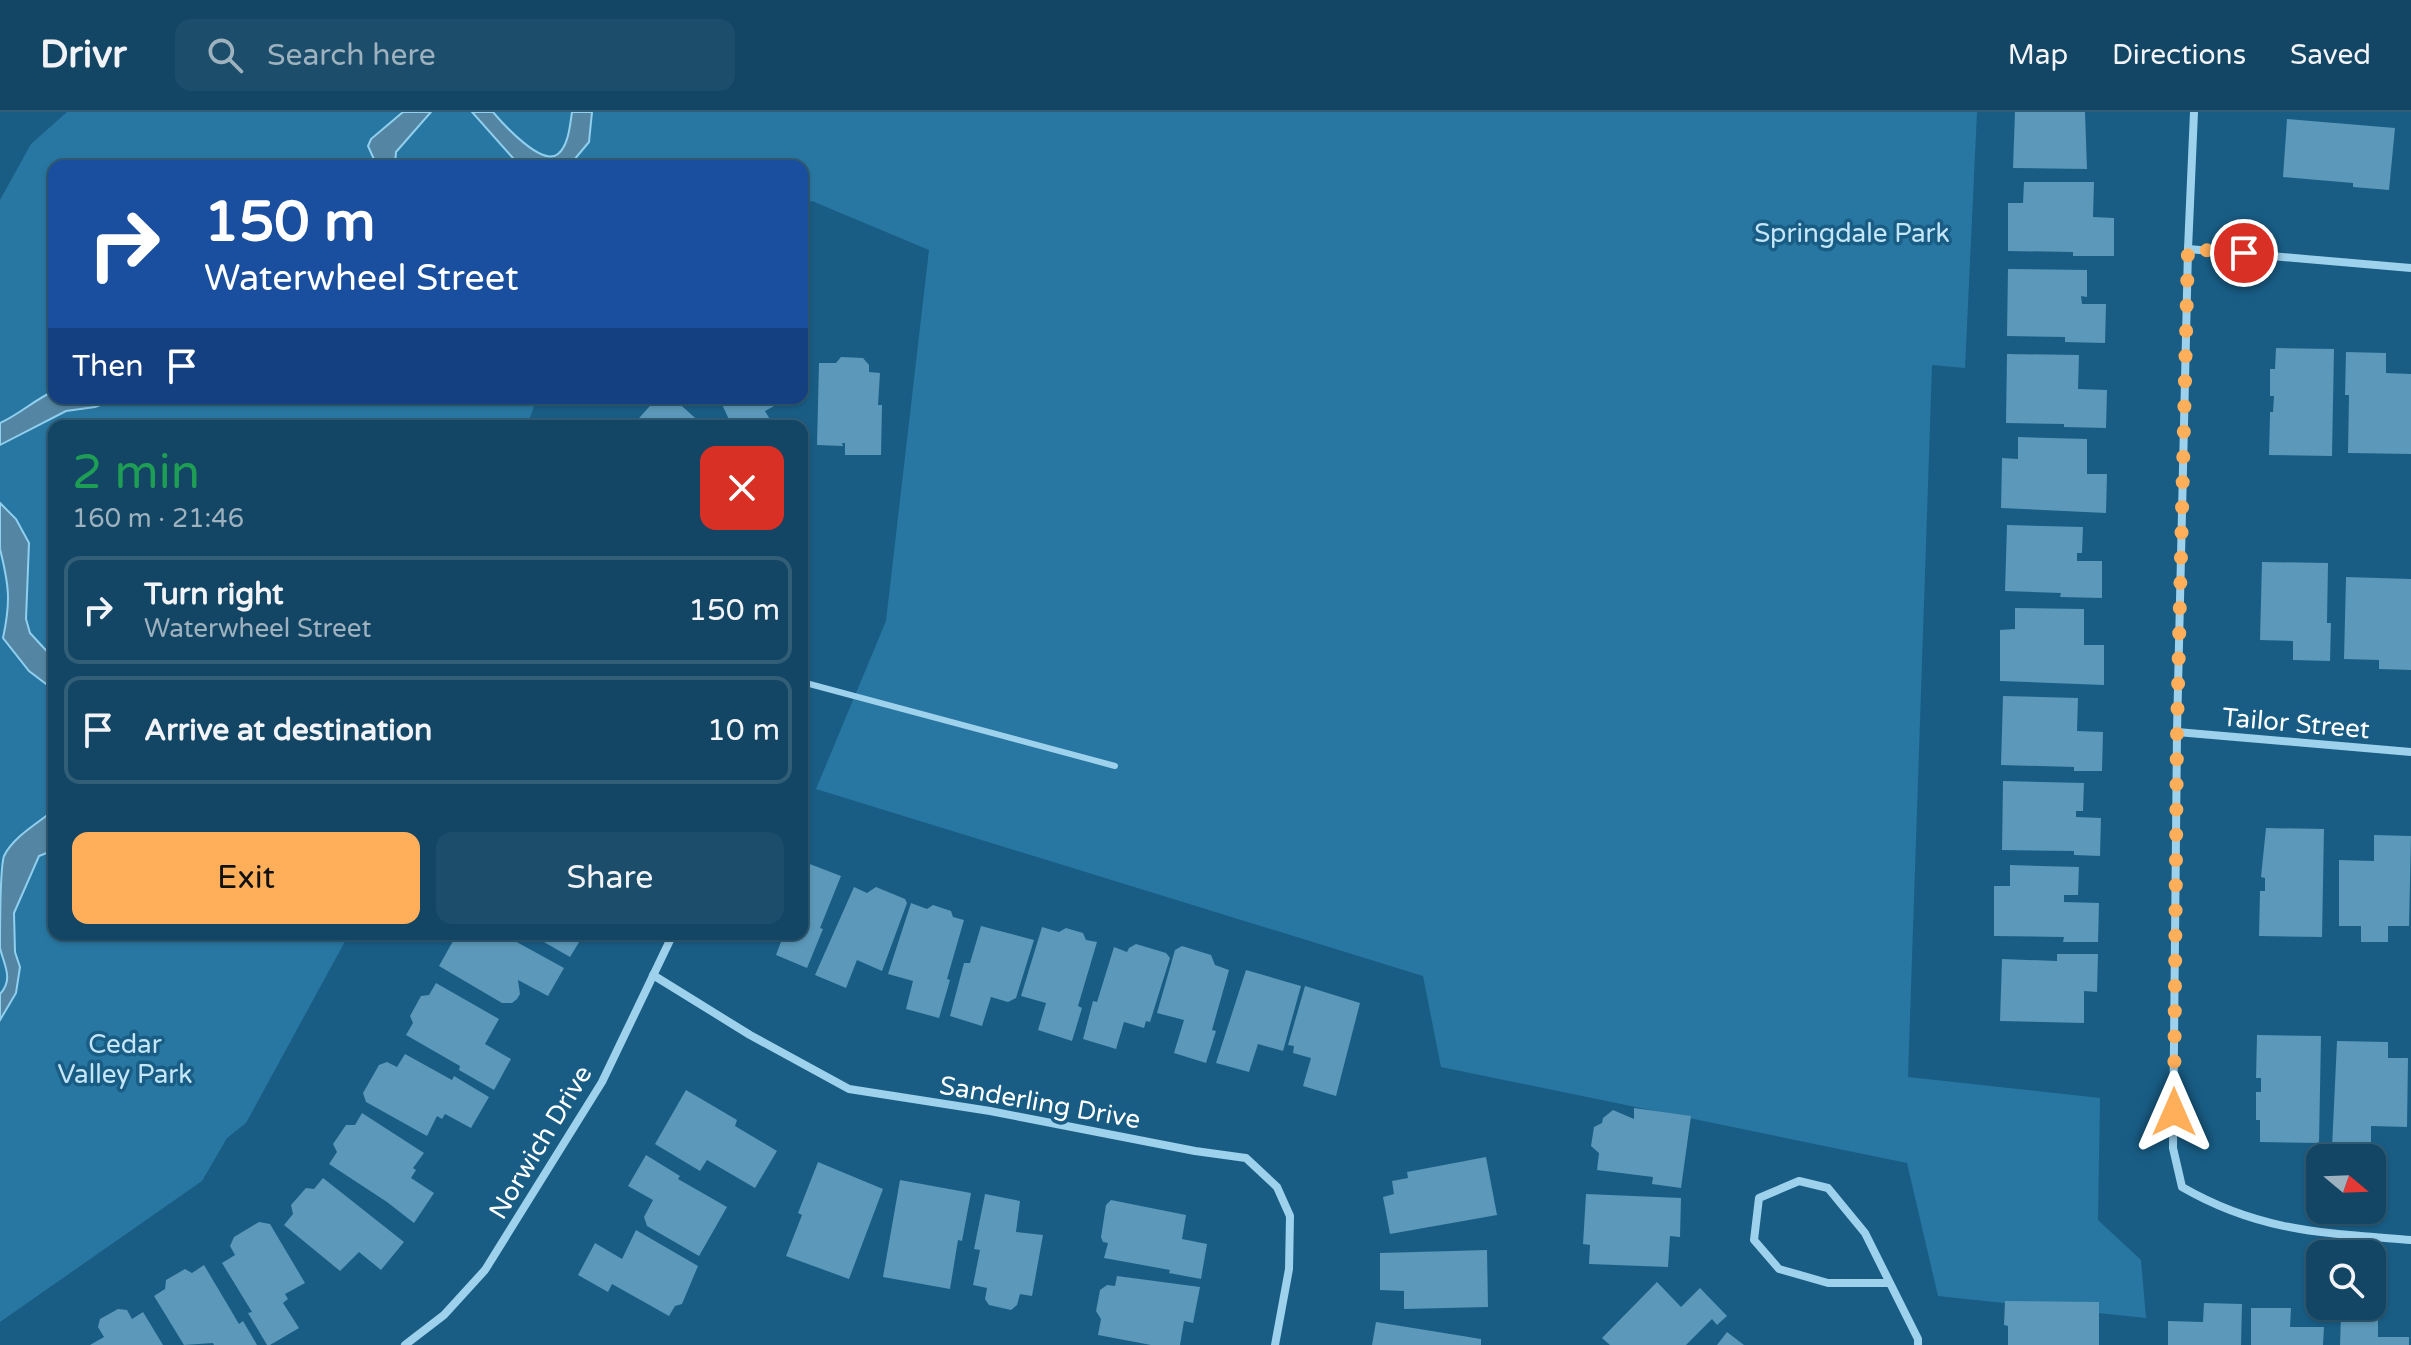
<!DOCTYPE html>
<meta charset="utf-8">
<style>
:root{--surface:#134664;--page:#1c4d6a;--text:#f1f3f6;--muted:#9db1bf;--line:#325e78;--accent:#ffaf5a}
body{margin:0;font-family:"Varela Round",sans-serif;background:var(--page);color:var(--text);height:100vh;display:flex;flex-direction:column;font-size:30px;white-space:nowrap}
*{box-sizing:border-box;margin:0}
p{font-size:26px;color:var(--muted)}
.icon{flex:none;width:44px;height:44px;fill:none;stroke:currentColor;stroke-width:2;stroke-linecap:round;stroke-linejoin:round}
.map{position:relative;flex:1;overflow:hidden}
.sheet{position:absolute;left:48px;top:308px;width:760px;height:520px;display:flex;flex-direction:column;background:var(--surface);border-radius:16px;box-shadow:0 2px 6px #0004,0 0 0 2px var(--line)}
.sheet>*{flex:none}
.hud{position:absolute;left:48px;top:48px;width:760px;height:244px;border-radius:16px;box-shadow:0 2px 6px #0004,0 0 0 2px var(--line);background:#1a4fa0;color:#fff;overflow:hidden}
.needle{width:52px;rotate:109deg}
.fabs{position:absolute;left:2306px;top:1032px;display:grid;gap:16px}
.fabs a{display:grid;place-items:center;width:80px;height:80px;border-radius:16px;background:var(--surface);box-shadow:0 2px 6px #0004,0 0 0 2px var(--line);font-size:40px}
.pin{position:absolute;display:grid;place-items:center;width:68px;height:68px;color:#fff;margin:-34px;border:4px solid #fff;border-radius:50%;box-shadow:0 2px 8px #0007}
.me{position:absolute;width:88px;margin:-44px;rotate:0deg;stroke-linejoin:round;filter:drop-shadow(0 0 6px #0008)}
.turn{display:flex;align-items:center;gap:28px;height:168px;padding:0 24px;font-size:36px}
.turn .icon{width:104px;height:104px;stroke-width:2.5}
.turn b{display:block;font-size:56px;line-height:68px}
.then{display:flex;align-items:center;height:76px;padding:0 24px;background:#0003;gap:16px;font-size:30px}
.round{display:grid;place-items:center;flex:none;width:84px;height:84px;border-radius:16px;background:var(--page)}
.head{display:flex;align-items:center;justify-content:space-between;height:136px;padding:0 24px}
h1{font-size:48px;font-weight:600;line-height:60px;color:#1e9e55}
.primary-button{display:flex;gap:16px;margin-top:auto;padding:16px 24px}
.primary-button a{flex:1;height:92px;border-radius:16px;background:var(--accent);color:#111;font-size:32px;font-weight:600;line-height:92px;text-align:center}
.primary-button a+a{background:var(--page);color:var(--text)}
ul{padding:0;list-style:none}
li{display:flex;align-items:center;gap:24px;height:108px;margin:0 16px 12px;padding:0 8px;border:4px solid var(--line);border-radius:16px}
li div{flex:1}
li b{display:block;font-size:30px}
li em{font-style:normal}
header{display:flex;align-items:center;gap:48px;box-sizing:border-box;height:112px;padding:0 40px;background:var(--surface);border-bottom:2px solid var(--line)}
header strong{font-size:38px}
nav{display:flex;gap:44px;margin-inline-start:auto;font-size:28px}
.search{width:560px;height:72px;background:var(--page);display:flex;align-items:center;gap:20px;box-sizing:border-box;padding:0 28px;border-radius:16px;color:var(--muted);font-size:30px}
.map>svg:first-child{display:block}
.green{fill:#2877a2}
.water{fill:#5486a3;stroke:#91cfef;stroke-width:2}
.building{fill:#5b98b9}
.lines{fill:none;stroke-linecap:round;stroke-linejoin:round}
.service{stroke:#9ed1ec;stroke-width:6}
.minor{stroke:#9ed1ec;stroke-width:8}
.route{stroke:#ffaf5a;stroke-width:14;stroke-dasharray:0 25.2}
.labels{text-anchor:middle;stroke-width:7;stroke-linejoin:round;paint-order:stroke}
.park-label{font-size:26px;fill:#c4e6f9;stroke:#195d85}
.street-label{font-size:26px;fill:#fff;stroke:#195d85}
</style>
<header>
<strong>Drivr</strong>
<div class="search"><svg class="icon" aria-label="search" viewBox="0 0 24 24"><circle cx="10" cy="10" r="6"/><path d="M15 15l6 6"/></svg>Search here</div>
<nav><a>Map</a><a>Directions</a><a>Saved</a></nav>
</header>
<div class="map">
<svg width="2411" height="1233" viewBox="0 0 2411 1233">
<rect width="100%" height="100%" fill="#195d85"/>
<polygon class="green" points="67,0 1977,0 1965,256 1932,253 1908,965 2100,986 2098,1108 2141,1148 2146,1206 1938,1184 1907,1051 1441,955 1423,864 816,677 886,509 929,138 812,89 802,94 802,54 54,54 54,286 537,286 527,314 54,314 54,822 349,822 246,1011 227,1026 202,1069 0,1210 0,88 31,32"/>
<g class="water">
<polygon points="403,0 431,0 396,40 395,54 377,54 368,34 371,27"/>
<path d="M472 0H493C503 12 542 55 558 42 569 33 570 12 572 0H592L589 30 569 54H520Z"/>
<path d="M54 279V286H119L95 295 66 299 0 333V311C20 302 34 288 54 279Z"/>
<path d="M0 391 16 407 29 431 26 507 30 521 54 547V578L29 559 3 526C11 489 9 473 0 437 0 424 0 405 0 391Z"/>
<path d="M54 698V738L39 744 14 801 15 840 20 855 16 881 0 908V882C14 867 4 853 0 836 0 823 0 756 4 744 13 725 38 711 54 698Z"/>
</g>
<g class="building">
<polygon points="2015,0 2085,0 2087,57 2013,56"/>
<polygon points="2287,7 2395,16 2389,78 2353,75 2353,71 2283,65"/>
<polygon points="2024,70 2094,70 2093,105 2114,106 2114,144 2073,144 2073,140 2008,139 2008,91 2023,91"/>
<polygon points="2008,157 2087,158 2087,185 2081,184 2082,192 2106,192 2105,231 2065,230 2065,225 2007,224"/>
<polygon points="2276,236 2334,237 2332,344 2269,343 2270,303 2270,300 2273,300 2274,284 2270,284 2270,257 2275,257"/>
<polygon points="2346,240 2386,241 2386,261 2411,262 2411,342 2348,341 2349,283 2345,283"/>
<polygon points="2007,242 2079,243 2078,277 2107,278 2106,316 2064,315 2064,312 2006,311"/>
<polygon points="841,245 863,246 869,253 869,260 880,261 878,293 882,293 881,343 845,343 845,331 842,331 843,334 817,333 819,251 836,251"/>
<polygon points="657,286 673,286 704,314 632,314"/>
<polygon points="719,286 789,286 765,299 774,314 732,314"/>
<polygon points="2018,325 2087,327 2087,362 2107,362 2106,401 2001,396 2002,346 2018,347"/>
<polygon points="2007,413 2083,415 2082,441 2077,441 2077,449 2102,449 2102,486 2060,485 2061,481 2005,479"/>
<polygon points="2262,450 2328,451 2327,511 2331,511 2330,549 2293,548 2293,529 2260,528"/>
<polygon points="2346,465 2411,467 2411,558 2379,557 2379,548 2344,547"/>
<polygon points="2015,496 2084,497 2084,533 2104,533 2104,573 2000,569 2000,518 2015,517"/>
<polygon points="2003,584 2078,586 2077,619 2103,620 2102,659 2074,659 2074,655 2001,653"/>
<polygon points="2003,669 2084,671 2083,699 2076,699 2076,705 2101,706 2100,744 2074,743 2074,739 2002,738"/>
<polygon points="2266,716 2324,717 2322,825 2259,824 2260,779 2265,779 2265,766 2261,765"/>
<polygon points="2374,723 2411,724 2409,814 2388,814 2388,830 2361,830 2361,814 2339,814 2339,748 2374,749"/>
<polygon points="802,749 841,764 820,816 823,817 807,856 776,843 784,822 802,822"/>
<polygon points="2010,753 2079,755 2078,783 2064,783 2064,790 2099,791 2098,830 2063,830 2064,825 1994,824 1994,774 2010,774"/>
<polygon points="854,775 867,781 876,775 905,787 907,791 882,859 857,848 846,876 815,863"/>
<polygon points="911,791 927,797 933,793 951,799 953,805 964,808 947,867 950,868 939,906 906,897 913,869 888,862"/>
<polygon points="981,814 1034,828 1016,886 1008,890 991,885 982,914 950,904 964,851 970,851"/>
<polygon points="1042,815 1059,820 1066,816 1083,821 1086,828 1097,830 1078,894 1082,896 1072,929 1038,918 1046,891 1021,884"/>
<polygon points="457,822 502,822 564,856 548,884 518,868 520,882 517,887 512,891 502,891 439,854"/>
<polygon points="530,822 584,822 570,845"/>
<polygon points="1136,832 1166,841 1170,846 1150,910 1146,909 1144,916 1124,910 1116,937 1083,927 1093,889 1097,890 1114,835 1127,840 1129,836"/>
<polygon points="1182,834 1211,843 1215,853 1229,858 1212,918 1216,919 1206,951 1174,941 1184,908 1157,901 1175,838"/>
<polygon points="2057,842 2098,842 2097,880 2084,879 2084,911 2000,909 2002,847 2057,849"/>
<polygon points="1246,858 1301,874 1283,939 1258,932 1249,960 1216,951"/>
<polygon points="436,871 499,907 485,932 511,947 494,978 459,958 460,954 406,923 413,911 410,904 421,884 429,883"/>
<polygon points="1305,874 1360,891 1336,984 1303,974 1311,946 1293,941 1294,934 1288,933"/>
<polygon points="2257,923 2321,924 2319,1031 2260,1030 2260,1008 2256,1008 2256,980 2261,980 2261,966 2256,966"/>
<polygon points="2337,929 2388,930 2388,946 2408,946 2407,1015 2371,1014 2371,1036 2332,1036"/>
<polygon points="405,942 452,968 454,964 489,985 471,1016 445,1002 442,1007 437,1004 427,1024 366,990 363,981 379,953 387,950 397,955"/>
<polygon points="686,978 737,1008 735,1014 777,1039 755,1076 707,1048 700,1059 655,1032"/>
<polygon points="1634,996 1691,1004 1681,1076 1652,1072 1653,1065 1597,1058 1599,1041 1591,1034 1594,1015 1602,1011 1603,1006 1613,998 1634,1007"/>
<polygon points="362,1001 424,1041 413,1056 416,1058 411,1066 434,1081 414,1111 387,1090 329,1052 337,1040 333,1032 346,1013 355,1013"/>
<polygon points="646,1043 680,1064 678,1067 727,1095 699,1144 647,1114 644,1105 653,1088 628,1074"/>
<polygon points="1486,1045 1497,1103 1390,1122 1383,1085 1394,1082 1392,1069 1408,1066 1407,1060"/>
<polygon points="818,1050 883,1077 849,1167 786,1144 802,1103 798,1101"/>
<polygon points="323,1066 404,1130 381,1158 359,1140 340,1159 284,1113 293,1102 291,1093 306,1076 314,1077"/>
<polygon points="900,1068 971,1081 962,1129 958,1128 950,1177 883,1165"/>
<polygon points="985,1082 1020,1089 1016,1120 1043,1123 1032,1184 1020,1182 1017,1193 1011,1198 989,1193 985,1187 987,1176 973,1173 980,1138 974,1137"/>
<polygon points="1586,1082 1681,1086 1680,1125 1670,1124 1668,1155 1589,1152 1590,1133 1583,1132"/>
<polygon points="1111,1088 1186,1103 1182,1127 1207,1132 1201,1167 1169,1161 1170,1158 1104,1146 1108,1131 1103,1130 1101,1125 1106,1093"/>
<polygon points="259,1110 270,1112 305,1171 285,1182 288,1187 283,1191 299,1216 270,1233 267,1233 248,1201 252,1200 222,1151 235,1143 230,1134 234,1125"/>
<polygon points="636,1118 698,1154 682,1192 675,1194 669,1204 612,1172 608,1180 578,1163 595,1131 622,1147"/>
<polygon points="1487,1138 1488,1195 1404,1197 1404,1179 1380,1178 1380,1141"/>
<polygon points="204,1153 239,1212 243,1209 257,1233 214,1233 213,1231 184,1233 154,1184 165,1177 166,1168 185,1157 192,1161"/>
<polygon points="1117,1164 1200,1175 1193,1211 1184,1209 1180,1233 1151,1233 1098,1223 1101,1207 1096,1199 1100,1178 1107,1173 1115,1174"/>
<polygon points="1657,1170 1681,1195 1700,1176 1727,1204 1717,1213 1712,1207 1686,1233 1610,1233 1602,1226"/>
<polygon points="2005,1189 2099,1190 2099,1233 2008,1233 2008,1214 2004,1213"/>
<polygon points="2204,1191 2242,1192 2241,1233 2168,1233 2168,1209 2203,1210"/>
<polygon points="2251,1196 2291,1196 2290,1215 2324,1215 2323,1233 2251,1233"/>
<polygon points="118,1197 127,1198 132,1207 143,1200 163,1233 90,1233 104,1225 98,1215 100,1207"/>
<polygon points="2341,1202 2378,1203 2378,1225 2409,1225 2409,1233 2340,1233"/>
<polygon points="1376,1210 1481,1227 1481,1233 1372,1233"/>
<polygon points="1727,1220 1744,1233 1717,1233"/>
</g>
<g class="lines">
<polyline class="service" points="802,570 1115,654"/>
<g class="minor">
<path d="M2194 0 2188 137 2177 620 2173 1036 2182 1075C2260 1120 2324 1121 2411 1128"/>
<polyline points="2188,137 2411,156"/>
<polyline points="802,443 802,442"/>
<polyline points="2177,620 2411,640"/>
<polyline points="653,863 750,923 849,977 990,999 1195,1039 1246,1046 1277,1075 1290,1104 1289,1157 1275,1233"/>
<polyline points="1888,1171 1828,1171 1779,1157 1754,1128 1759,1086 1799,1069 1828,1076 1865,1121 1918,1227 1918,1233"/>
<polyline points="405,1233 444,1203 485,1158 602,970 673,822"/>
</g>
</g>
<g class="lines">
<polyline class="route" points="2174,1000 2177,620 2188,137 2244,141"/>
</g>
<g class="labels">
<g class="park-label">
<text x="1852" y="130">Springdale Park</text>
<text x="125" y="941">Cedar<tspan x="125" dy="30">Valley Park</tspan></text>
</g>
<g class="street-label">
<text transform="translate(2296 611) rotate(5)" y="9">Tailor Street</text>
<text transform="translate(1040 990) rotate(10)" y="9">Sanderling Drive</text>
<text transform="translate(540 1030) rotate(-59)" y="9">Norwich Drive</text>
</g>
</g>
</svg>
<div class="fabs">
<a><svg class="needle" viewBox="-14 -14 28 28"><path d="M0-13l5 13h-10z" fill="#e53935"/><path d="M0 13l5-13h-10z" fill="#9db1bf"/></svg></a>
<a><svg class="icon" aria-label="search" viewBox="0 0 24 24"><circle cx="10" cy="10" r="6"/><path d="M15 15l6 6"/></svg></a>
</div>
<div class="pin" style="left:2244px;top:141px;background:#d93025"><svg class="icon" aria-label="arrive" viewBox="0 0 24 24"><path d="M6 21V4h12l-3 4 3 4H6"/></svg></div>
<svg class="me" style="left:2174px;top:1000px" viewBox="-20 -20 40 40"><path d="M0-17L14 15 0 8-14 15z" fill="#ffaf5a" stroke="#fff" stroke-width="4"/></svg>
<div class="hud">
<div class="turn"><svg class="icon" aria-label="right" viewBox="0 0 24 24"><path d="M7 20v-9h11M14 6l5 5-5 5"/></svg><div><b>150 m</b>Waterwheel Street</div></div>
<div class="then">Then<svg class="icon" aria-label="arrive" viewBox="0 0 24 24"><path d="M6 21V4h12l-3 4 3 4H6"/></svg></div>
</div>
<section class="sheet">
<div class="head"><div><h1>2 min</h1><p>160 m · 21:46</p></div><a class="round" style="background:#d93025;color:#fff"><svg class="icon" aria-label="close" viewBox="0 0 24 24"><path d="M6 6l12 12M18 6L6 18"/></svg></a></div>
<ul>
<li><svg class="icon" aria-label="right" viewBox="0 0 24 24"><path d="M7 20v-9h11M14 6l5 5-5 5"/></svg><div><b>Turn right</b><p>Waterwheel Street</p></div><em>150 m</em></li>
<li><svg class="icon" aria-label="arrive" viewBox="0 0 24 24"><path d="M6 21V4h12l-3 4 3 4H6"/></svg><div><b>Arrive at destination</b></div><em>10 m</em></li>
</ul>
<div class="primary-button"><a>Exit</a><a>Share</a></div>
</section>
</div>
